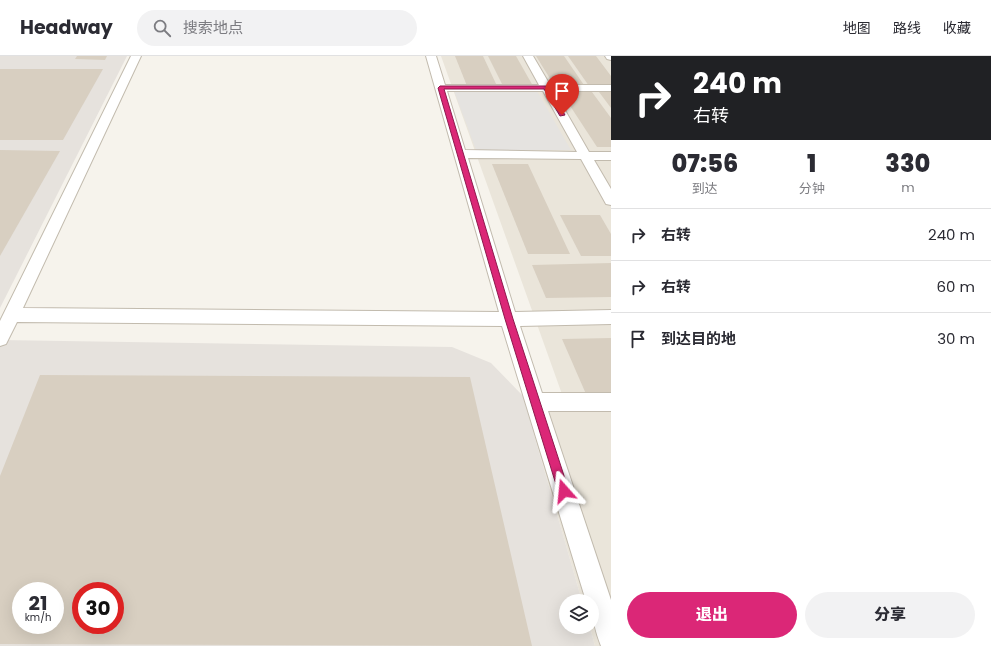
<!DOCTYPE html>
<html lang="zh">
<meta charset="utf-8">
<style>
:root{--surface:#fff;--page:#f2f2f3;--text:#2b2b33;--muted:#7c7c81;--line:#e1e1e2;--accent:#db2777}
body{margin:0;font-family:Poppins,"Noto Sans SC",sans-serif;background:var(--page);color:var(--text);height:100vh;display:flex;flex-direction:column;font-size:15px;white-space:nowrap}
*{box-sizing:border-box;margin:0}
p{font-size:13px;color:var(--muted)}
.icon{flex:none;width:22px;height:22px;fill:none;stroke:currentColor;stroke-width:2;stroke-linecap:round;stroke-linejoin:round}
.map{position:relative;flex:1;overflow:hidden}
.side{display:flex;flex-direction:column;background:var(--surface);width:380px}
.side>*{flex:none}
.hud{background:#202124;color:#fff;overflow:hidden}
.controls{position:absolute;left:559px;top:538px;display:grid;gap:8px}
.controls a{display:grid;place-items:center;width:40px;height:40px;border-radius:50%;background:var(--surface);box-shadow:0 4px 16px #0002;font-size:20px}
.speed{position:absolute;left:12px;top:526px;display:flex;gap:8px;font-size:20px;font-weight:700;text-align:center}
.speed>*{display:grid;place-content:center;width:52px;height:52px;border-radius:50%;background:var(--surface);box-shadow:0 4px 16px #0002;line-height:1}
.speed small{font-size:10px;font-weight:400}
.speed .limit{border:6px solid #d22;background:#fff;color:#111}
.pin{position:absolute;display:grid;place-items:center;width:34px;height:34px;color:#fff;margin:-41px -17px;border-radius:50% 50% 50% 0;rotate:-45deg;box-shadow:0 0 4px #0007}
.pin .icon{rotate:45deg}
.me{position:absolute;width:44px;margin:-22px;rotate:342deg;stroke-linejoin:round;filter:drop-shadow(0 0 3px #0008)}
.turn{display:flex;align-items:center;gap:14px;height:84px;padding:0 16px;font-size:18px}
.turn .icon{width:52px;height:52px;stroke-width:2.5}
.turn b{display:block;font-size:28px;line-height:34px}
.eta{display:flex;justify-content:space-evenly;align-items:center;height:68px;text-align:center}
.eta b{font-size:24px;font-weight:800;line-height:28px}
.action{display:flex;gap:8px;margin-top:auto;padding:8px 16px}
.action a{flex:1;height:46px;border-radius:24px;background:var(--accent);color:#fff;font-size:16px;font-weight:800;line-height:46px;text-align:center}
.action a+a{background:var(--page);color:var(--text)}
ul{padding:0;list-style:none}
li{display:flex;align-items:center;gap:12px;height:52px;padding:0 16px;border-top:1px solid var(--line)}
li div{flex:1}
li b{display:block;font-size:15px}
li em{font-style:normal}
header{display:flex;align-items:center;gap:24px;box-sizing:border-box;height:56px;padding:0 20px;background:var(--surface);border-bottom:1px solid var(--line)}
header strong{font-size:19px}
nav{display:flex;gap:22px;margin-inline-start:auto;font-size:14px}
.search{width:280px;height:36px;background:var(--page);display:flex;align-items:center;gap:10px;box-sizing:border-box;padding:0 14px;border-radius:22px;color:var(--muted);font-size:15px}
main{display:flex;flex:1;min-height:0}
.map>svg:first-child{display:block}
.residential{fill:#eae5da}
.industrial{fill:#e6e2dd;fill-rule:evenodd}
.parking{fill:#e5e3e0}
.building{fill:#d8cfc1;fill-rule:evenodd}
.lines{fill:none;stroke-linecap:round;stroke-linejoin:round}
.minor-casing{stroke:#c2bbae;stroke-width:2}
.minor{fill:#fff;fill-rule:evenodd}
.route{fill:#db2777;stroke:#8e194d}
</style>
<header>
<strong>Headway</strong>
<div class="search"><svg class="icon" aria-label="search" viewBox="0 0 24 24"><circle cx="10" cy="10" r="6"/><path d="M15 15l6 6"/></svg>搜索地点</div>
<nav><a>地图</a><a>路线</a><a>收藏</a></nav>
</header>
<main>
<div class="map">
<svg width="611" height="590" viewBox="0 0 611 590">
<rect width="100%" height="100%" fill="#f6f3ec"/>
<polygon class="residential" points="441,0 611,0 611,590 595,590 590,571 592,571 592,545 582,545 523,340 563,341"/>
<g class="industrial">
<polygon points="0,0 127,0 0,252"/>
<path d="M0 284 452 291 491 307 523 340 582 545H566V571H590L595 590H0ZM21 535H55V569H21ZM81 535H115V569H81Z"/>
</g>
<polygon class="parking" points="454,35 537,35 571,94 476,94"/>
<g class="building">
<polygon points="77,0 107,0 105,4 75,3"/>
<polygon points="455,0 483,0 497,30 467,30"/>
<polygon points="488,0 516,0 533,30 503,30"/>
<polygon points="536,0 564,0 584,29 554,29"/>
<polygon points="568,0 596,0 611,20 611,30 589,30"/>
<polygon points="0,13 103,13 63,84 0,84"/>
<polygon points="561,36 592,36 611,62 611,91 597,91"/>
<polygon points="599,36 611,36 611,52"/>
<polygon points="0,94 60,95 0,200"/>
<polygon points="492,108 528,108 570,198 528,198"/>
<polygon points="560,159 600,159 611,178 611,200 581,200"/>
<polygon points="611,207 611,241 546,242 532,209"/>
<polygon points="611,282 611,337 586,338 562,283"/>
<path d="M40 319 470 321 532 590 0 588V420ZM21 535H55V569H21ZM81 535H115V569H81Z"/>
</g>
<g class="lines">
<defs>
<g id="minor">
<path d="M131 0H141L23 252 499 256 426 0H436L445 29H539L523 0H533L550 29H611V35H554L589 96H611V104H594L611 133V149L606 148 581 103 468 102 515 256 611 254V268L520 270 542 337H611V355H548L611 544V590H601C595 575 592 561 592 545H586L502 270 17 266 6 288 0 290V265ZM447 35H543L577 96 465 94Z"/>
<polygon points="605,0 611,0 611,4 607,3"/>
</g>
</defs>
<use href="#minor" class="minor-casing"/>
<use href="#minor" class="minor"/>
</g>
<polygon class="route" points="440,30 546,30 549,32 565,59 560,60 544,33 444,33 513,263 569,435 568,439 564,441 560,439 558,435 505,263 438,32"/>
</svg>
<div class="controls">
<a><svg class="icon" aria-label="layers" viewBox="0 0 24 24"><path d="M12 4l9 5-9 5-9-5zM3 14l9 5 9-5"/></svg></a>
</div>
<div class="speed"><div>21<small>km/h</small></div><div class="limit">30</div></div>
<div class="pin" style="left:562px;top:59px;background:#d93025"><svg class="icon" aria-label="arrive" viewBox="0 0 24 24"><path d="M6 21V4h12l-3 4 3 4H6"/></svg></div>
<svg class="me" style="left:564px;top:435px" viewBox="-20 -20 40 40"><path d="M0-17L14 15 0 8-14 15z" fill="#db2777" stroke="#fff" stroke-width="4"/></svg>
</div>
<section class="side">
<div class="hud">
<div class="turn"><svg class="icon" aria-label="right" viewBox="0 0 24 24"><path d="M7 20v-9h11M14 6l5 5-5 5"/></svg><div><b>240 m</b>右转</div></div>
</div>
<div class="eta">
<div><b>07:56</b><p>到达</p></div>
<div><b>1</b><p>分钟</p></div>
<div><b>330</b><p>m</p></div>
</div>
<ul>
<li><svg class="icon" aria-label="right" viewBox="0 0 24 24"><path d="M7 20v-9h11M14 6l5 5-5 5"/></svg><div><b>右转</b></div><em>240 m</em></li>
<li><svg class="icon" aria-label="right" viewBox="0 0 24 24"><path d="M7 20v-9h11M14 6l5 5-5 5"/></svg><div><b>右转</b></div><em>60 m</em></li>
<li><svg class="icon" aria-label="arrive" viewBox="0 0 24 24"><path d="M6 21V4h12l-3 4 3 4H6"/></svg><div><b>到达目的地</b></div><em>30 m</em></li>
</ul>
<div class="action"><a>退出</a><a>分享</a></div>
</section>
</main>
